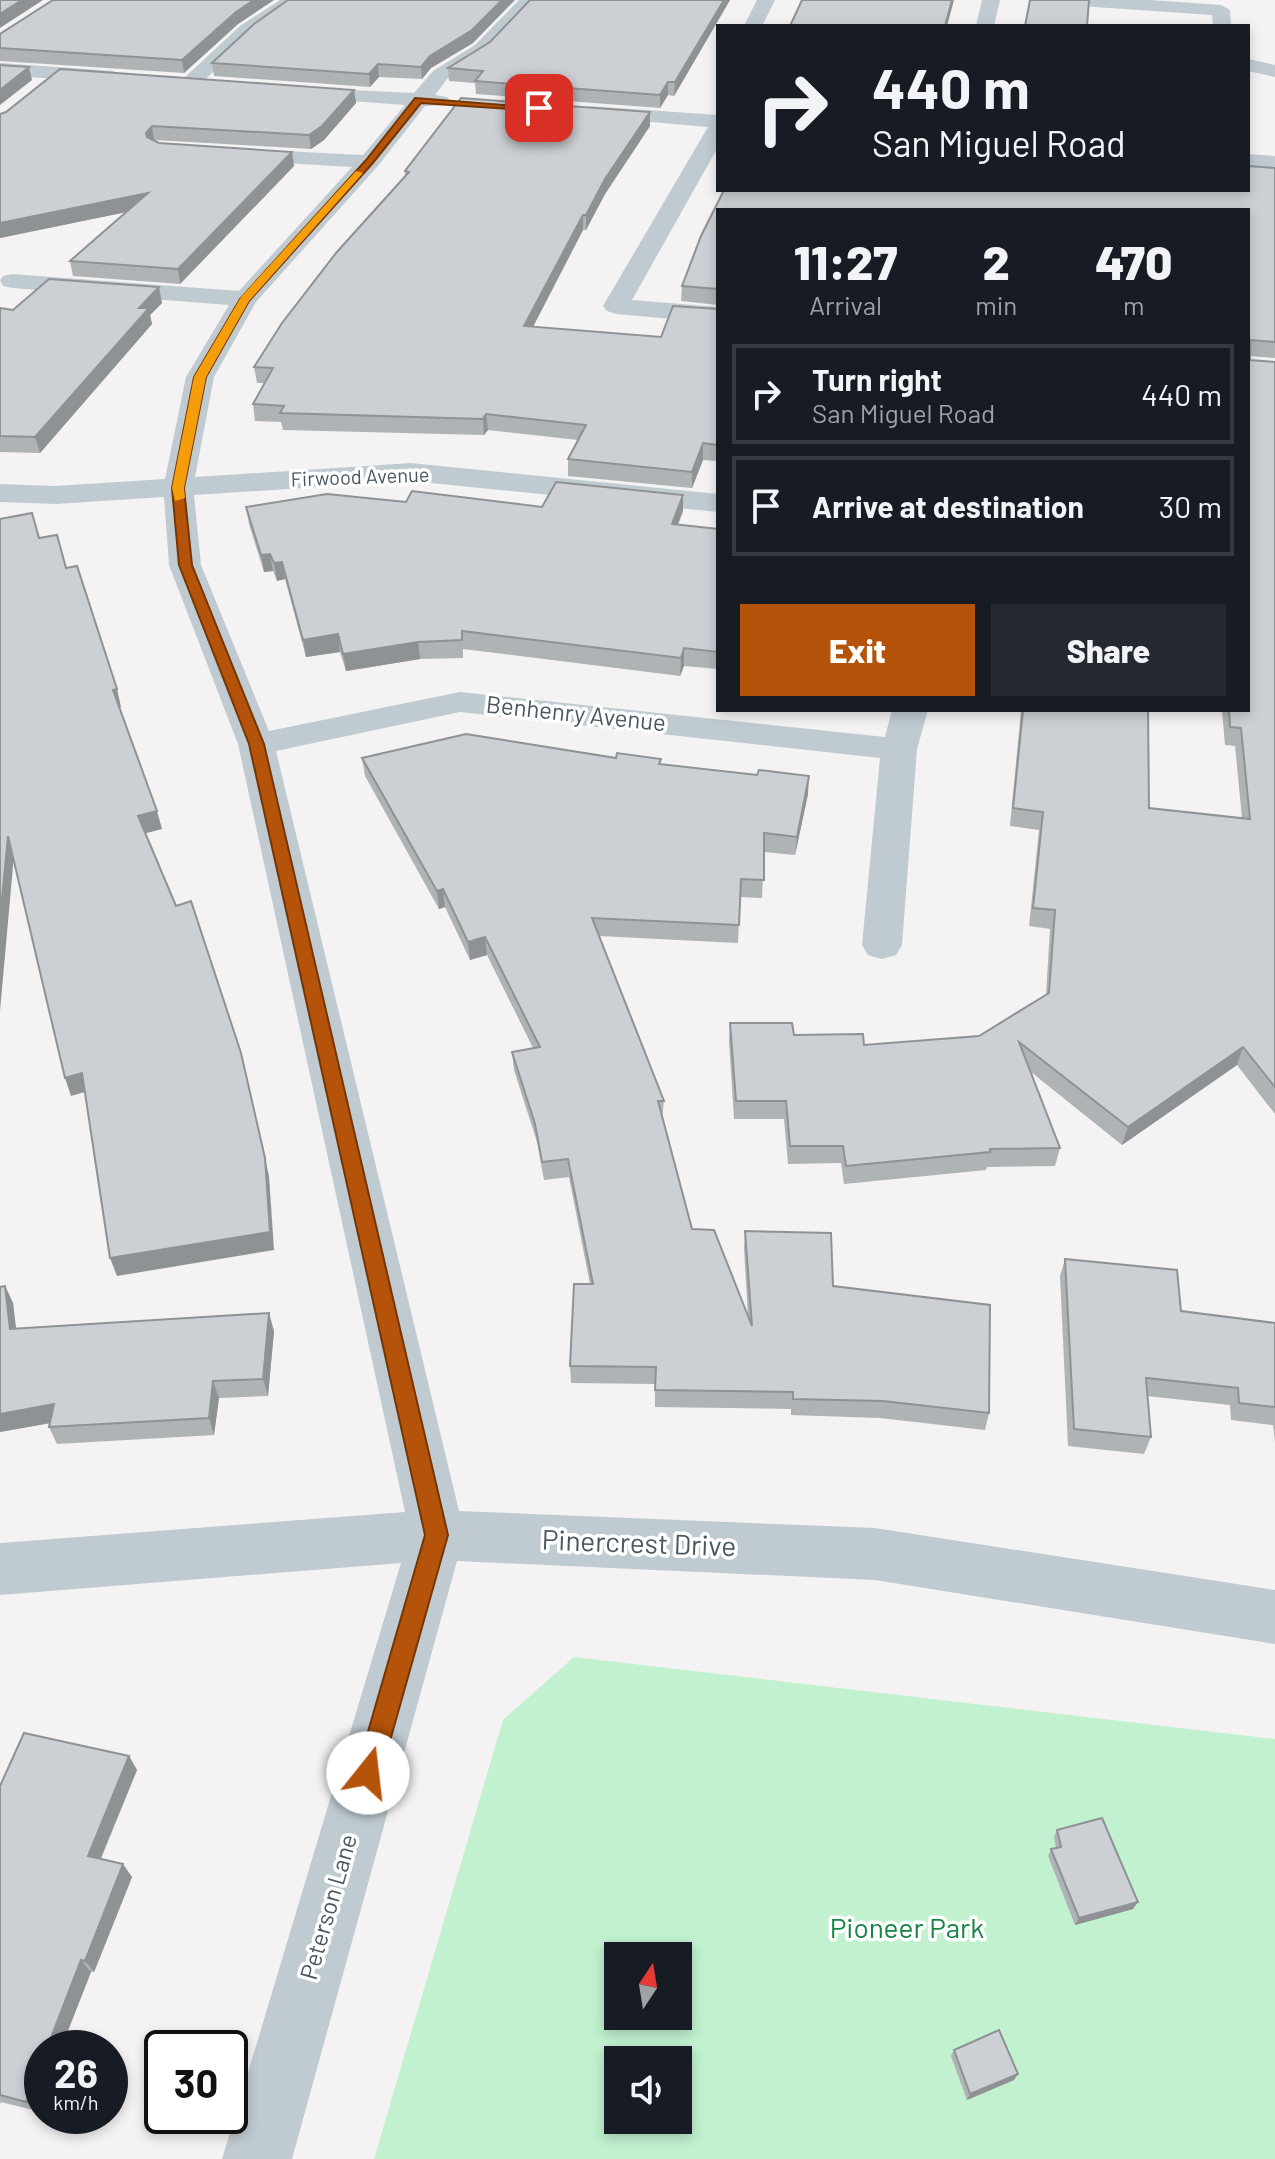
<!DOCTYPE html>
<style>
:root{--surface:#171b24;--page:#242831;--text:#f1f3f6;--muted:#9ea1a6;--line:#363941;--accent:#b45309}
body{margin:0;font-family:Barlow,sans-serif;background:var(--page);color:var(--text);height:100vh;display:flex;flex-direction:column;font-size:30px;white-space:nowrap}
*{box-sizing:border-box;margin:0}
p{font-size:26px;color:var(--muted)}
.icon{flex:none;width:44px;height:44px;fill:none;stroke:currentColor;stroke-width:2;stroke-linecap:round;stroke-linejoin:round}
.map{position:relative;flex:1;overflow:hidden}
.sheet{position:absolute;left:716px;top:208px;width:534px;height:504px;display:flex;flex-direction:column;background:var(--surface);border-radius:0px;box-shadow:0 4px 12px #0003}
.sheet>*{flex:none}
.hud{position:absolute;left:716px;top:24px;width:534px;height:168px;border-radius:0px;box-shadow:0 4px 12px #0003;background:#171b24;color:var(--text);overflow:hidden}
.needle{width:52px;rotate:12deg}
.fabs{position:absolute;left:604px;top:1942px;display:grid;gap:16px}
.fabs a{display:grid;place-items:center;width:88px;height:88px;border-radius:0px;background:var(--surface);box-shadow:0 4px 12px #0003;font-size:40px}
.speed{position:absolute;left:24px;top:2030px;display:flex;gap:16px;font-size:40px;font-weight:700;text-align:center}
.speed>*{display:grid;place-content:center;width:104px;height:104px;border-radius:50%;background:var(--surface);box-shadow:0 4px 12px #0003;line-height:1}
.speed small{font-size:20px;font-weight:400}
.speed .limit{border:4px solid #111;border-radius:12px;background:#fff;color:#111}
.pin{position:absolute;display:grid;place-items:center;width:68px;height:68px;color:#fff;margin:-34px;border-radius:16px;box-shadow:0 4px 12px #0006}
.me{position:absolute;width:88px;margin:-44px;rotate:16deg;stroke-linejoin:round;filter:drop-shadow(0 0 6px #0008)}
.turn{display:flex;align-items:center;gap:28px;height:168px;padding:0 24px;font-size:36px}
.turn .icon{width:104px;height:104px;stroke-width:2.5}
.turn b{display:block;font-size:56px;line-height:68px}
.eta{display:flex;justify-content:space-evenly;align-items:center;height:136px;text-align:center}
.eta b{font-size:48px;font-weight:800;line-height:56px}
.cta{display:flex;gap:16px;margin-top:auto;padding:16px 24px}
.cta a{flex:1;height:92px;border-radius:0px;background:var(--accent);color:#fff;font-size:32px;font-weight:800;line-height:92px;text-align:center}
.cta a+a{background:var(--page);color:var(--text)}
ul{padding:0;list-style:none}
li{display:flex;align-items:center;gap:24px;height:100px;margin:0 16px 12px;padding:0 8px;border:4px solid var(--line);border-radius:0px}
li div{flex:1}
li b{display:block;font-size:30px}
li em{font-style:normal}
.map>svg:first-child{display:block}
.green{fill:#c1f1cf;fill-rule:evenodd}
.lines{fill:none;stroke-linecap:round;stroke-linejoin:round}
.street{fill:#c0cbd1;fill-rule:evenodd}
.wall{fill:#afb3b6}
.shaded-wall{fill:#8f9294}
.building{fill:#ccd0d4;stroke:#8f9294;stroke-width:2}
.route{fill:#b45309;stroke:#753606;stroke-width:2}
.slow{fill:#f59e0b}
.labels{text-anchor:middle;stroke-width:7;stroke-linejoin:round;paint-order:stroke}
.far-street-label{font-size:20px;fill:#495760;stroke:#fff}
.street-label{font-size:24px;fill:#495760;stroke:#fff}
.near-street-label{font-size:28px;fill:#495760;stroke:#fff}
.near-park-label{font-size:28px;fill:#168543;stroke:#fff}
</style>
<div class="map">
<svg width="1275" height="2159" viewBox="0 0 1275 2159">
<rect width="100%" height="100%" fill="#f4f2f2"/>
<path class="green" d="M574 1657 1275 1739V2159H374L503 1720ZM618 1956H678V2016H618ZM618 2060H678V2120H618Z"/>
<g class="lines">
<g class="street">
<polygon points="280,0 301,0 254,34 197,87 183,87 180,83 183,79 240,26"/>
<polygon points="519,0 538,0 489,53 447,79 435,95 447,97 450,101 447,105 425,106 377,167 256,302 214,377 195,477 411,463 718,494 718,512 411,481 194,495 201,565 269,731 460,692 885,737 892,710 928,710 917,749 902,945 896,955 882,959 868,955 862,945 880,758 460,712 276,751 459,1511 875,1528 1275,1590 1275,1644 875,1580 457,1561 292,2159 222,2159 401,1563 0,1595 0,1543 405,1512 238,744 169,565 164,497 55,504 0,502 0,484 55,486 165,479 186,377 229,305 12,288 3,286 0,280 3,276 12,274 239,291 352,167 232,160 224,158 221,153 224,148 363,155 405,105 294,97 287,95 284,91 287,87 414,93 433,71 475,45"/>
<polygon points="757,0 775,0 762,26 744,26"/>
<polygon points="982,0 1000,0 994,26 976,26"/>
<polygon points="1056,0 1150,0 1221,5 1230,10 1231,26 1213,26 1212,15 1065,5"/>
<polygon points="1248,59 1275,65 1275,77 1248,71"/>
<polygon points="0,63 113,71 123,77 113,83 0,75"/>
<polygon points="589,106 718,115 718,147 632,300 718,307 718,323 616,314 607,311 603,306 708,127 582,116 579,112"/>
<polygon points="1248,154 1275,156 1275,170 1248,168"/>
</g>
</g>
<g class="wall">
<polygon points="53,0 274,0 238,24 184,73 0,61 0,34"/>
<polygon points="530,0 730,0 674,96 668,95 660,108 476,94 475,83 449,81 448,68 490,42"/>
<polygon points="473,43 431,68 422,79 379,77 370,87 214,76 212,63"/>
<polygon points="354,90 356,103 324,140 311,149 154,140 159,143 292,152 294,166 180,284 73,276 70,261 126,212 0,238 0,114"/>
<polygon points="650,126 605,194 586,230 583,230 533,327 661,337 718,309 718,461 703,460 692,488 568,476 568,459 578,440 488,430 484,435 283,430 281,422 255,421 253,404 264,383 257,383 254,367 405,176 405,171"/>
<polygon points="1248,166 1275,168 1275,358 1250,356 1250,360 1275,362 1275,1114 1237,1065 1122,1145 1031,1072 1060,1148 1055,1166 987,1167 986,1170 844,1184 841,1163 788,1164 784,1119 734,1119 729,1041 730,1023 792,1023 794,1035 863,1034 864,1045 979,1036 1046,995 1050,929 1029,926 1039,830 1010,826 1021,710 1148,710 1149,808 1242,818 1235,746 1225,745 1222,710 1248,710 1248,210 718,210 718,305 681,301 682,286 701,236 724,190 1248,190"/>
<polygon points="162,303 150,315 152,324 40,453 0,452 0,308 13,310"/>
<polygon points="683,495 683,511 678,525 718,529 718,669 684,666 680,676 463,649 463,658 420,659 346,671 340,652 306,657 285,579 277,581 273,571 264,572 249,524 246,507 406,502 542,507"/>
<polygon points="362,758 616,758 661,764 808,794 795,855 764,852 762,898 740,897 738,943 599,936 664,1101 662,1119 692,1229 748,1317 744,1248 745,1231 833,1286 989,1413 985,1430 880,1418 791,1415 791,1409 655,1407 655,1384 571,1383 570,1366 590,1284 569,1177 544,1180 537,1142 514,1070 512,1052 533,1048 487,955 470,960 445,907 439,909 365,776"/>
<polygon points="1065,1259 1181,1311 1275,1323 1275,1442 1273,1425 1231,1420 1230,1405 1147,1396 1151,1437 1144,1454 1068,1446 1060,1276"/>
<polygon points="5,1286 13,1303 16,1328 274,1331 268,1396 219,1398 214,1435 57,1444 49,1427 50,1423 0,1432 0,1287"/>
<polygon points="129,1756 137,1770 101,1859 132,1877 94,1972 91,1972 37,2111 1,2102 0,2104 0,1786"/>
<polygon points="1057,1830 1133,1909 1075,1925 1048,1856 1051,1849 1056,1848 1054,1837"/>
<polygon points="954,2050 1014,2080 967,2100 951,2056"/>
</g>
<g class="shaded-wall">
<polygon points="22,0 43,0 0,28 0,14"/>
<polygon points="254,0 274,0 238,24 184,73 182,60 236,12"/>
<polygon points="502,0 515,0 473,43 431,68 422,79 421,67 430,56"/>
<polygon points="724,0 730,0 674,96 675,82"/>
<polygon points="952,0 954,0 947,26 945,26"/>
<polygon points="378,64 379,77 370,87 369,74"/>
<polygon points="29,67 32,80 0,105 0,90"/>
<polygon points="668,82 668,95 660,108 660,95"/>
<polygon points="354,90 356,103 324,140 311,149 309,135"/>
<polygon points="650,112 650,126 605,194 586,230 586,215 605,179"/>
<polygon points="152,126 154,140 148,146 146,133"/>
<polygon points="292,152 294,166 180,284 178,269"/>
<polygon points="148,193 151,207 0,238 0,223"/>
<polygon points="583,215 583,230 525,342 524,326"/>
<polygon points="159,287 162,303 150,315 152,324 40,453 35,437 139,308"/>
<polygon points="486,414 488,430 484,435 483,419"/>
<polygon points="703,443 703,460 692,488 692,472"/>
<polygon points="683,495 683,511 671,541 672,524"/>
<polygon points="270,554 273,571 264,572 261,555"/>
<polygon points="282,562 285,579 277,581 274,563"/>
<polygon points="338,634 340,652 306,657 303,640"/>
<polygon points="418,642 420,659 346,671 343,654"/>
<polygon points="684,648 684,666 680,676 681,658"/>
<polygon points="117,689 121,707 117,708 113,690"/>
<polygon points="809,776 808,794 795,855 797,837"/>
<polygon points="157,811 162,829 143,834 138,816"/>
<polygon points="8,836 14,855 0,1011 0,920"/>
<polygon points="443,889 445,907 439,909 437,891"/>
<polygon points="485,937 487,955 470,960 468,942"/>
<polygon points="1243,1047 1237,1065 1122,1145 1128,1127"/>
<polygon points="241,1053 269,1176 274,1250 117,1276 110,1258"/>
<polygon points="82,1073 88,1091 71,1096 65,1078"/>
<polygon points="5,1286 13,1303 18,1346 10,1329"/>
<polygon points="269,1313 274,1331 268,1396 263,1379"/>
<polygon points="213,1381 219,1398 214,1435 209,1418"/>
<polygon points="54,1404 62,1421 0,1432 0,1414"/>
<polygon points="129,1756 137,1770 96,1869 88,1856"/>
<polygon points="123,1864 132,1877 94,1972 85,1961"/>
<polygon points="1138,1902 1133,1909 1075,1925 1079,1918"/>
<polygon points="81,1960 91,1972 61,2048 47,2048"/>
<polygon points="42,2061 42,2098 37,2111 26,2102"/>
<polygon points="1018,2074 1014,2080 967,2100 970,2094"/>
</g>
<g class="building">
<polygon points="0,0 22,0 0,14"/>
<polygon points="53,0 254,0 236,12 182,60 0,48 0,34"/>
<polygon points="288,0 502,0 472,30 430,56 421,67 378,64 369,74 212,63 254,24"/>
<polygon points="530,0 724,0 675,82 668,82 660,95 475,81 483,71 448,68 490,42"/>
<polygon points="802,0 952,0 945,26 790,26"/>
<polygon points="1030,0 1089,0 1087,26 1025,26"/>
<polygon points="0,65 29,67 0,90"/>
<polygon points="60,69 354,90 322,126 309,135 152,126 146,133 147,137 159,143 292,152 178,269 70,261 148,193 0,223 0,114 6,112"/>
<polygon points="461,98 650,112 605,179 586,215 583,215 524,326 661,337 673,306 718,309 718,445 703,443 692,472 568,459 586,425 486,414 483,419 280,413 284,406 253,404 273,368 254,367 282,323 336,253 409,172 405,171"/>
<polygon points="1248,166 1275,168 1275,342 1250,340 1250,360 1275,362 1275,1087 1243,1047 1128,1127 1019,1042 1060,1148 990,1149 990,1152 846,1166 843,1146 790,1146 786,1101 736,1101 730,1023 792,1023 794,1035 863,1034 864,1045 979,1036 1049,993 1055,910 1033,908 1043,812 1013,808 1023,710 1148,710 1149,808 1250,819 1241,728 1230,727 1229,710 1248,710 1248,210 718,210 718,289 682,286 701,236 724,190 1248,190"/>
<polygon points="49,279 159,287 139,308 149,308 35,437 0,436 0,308 13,310"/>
<polygon points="556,482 683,495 672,524 718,529 718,652 684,648 681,658 462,631 462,640 418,642 343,654 338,634 303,640 282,562 274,563 270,554 261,555 246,507 327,494 406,502 412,491 542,507"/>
<polygon points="32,513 39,538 57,535 66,568 77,566 117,689 113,690 157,811 138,816 176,906 191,901 241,1053 265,1158 270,1232 110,1258 82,1073 65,1078 8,836 0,920 0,519"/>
<polygon points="466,734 616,758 617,753 661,759 659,764 757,775 759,770 809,776 797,837 764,833 764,880 741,879 739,925 592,918 664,1101 658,1101 692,1229 714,1230 752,1326 745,1231 831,1233 833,1286 990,1305 989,1413 883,1401 793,1399 793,1392 655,1390 656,1367 570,1366 574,1284 593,1284 568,1159 542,1162 535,1124 512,1052 540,1047 485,937 468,942 443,889 437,891 362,758"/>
<polygon points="1065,1259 1177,1270 1181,1311 1275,1323 1275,1407 1239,1403 1238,1388 1146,1378 1151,1437 1074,1429"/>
<polygon points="5,1286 10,1329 269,1313 263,1379 213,1381 209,1418 49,1427 54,1404 0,1414 0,1287"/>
<polygon points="24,1733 129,1756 88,1856 123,1864 85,1961 81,1960 47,2048 42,2048 42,2061 26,2102 0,2095 0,1786"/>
<polygon points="1102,1818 1138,1902 1079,1918 1051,1849 1061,1847 1057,1830"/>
<polygon points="999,2030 1018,2074 970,2094 954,2050"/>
</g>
<polygon class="route" points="415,98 543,108 539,111 421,103 372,164 249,301 206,377 184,488 192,565 264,744 448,1535 381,1773 377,1781 368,1785 359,1781 356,1773 425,1535 249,744 179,565 172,488 194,377 240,299 366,160"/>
<polygon class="slow" points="356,171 363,173 249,301 206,377 184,488 185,498 175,501 172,488 194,377 241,297"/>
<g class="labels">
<g class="far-street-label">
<text transform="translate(360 477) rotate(-2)" y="7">Firwood Avenue</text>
</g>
<g class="street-label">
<text transform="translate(576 714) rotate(6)" y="8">Benhenry Avenue</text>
<text transform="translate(329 1907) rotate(-74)" y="8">Peterson Lane</text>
</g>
<g class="near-street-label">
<text transform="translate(639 1543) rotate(2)" y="10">Pinercrest Drive</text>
</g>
<g class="near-park-label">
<text x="907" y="1938">Pioneer Park</text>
</g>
</g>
</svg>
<div class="fabs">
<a><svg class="needle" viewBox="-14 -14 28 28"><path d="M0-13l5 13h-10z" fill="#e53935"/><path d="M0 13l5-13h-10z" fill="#9ea1a6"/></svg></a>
<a><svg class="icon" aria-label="sound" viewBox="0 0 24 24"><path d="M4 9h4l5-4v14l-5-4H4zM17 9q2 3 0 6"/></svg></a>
</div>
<div class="speed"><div>26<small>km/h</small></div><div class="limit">30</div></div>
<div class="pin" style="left:539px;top:108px;background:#d93025"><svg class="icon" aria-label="arrive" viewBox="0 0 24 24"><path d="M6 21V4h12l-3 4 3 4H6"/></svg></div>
<svg class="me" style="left:368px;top:1773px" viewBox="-20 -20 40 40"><circle r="19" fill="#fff"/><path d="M0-13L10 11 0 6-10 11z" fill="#b45309"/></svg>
<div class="hud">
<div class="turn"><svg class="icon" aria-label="right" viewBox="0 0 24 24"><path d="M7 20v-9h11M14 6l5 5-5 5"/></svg><div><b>440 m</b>San Miguel Road</div></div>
</div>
<section class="sheet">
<div class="eta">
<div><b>11:27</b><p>Arrival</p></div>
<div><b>2</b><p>min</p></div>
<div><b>470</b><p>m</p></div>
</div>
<ul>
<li><svg class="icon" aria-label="right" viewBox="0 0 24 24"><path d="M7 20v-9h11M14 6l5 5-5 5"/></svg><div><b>Turn right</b><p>San Miguel Road</p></div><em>440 m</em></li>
<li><svg class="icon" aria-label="arrive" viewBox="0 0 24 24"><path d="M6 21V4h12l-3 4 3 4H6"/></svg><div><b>Arrive at destination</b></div><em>30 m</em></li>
</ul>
<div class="cta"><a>Exit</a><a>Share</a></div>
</section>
</div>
